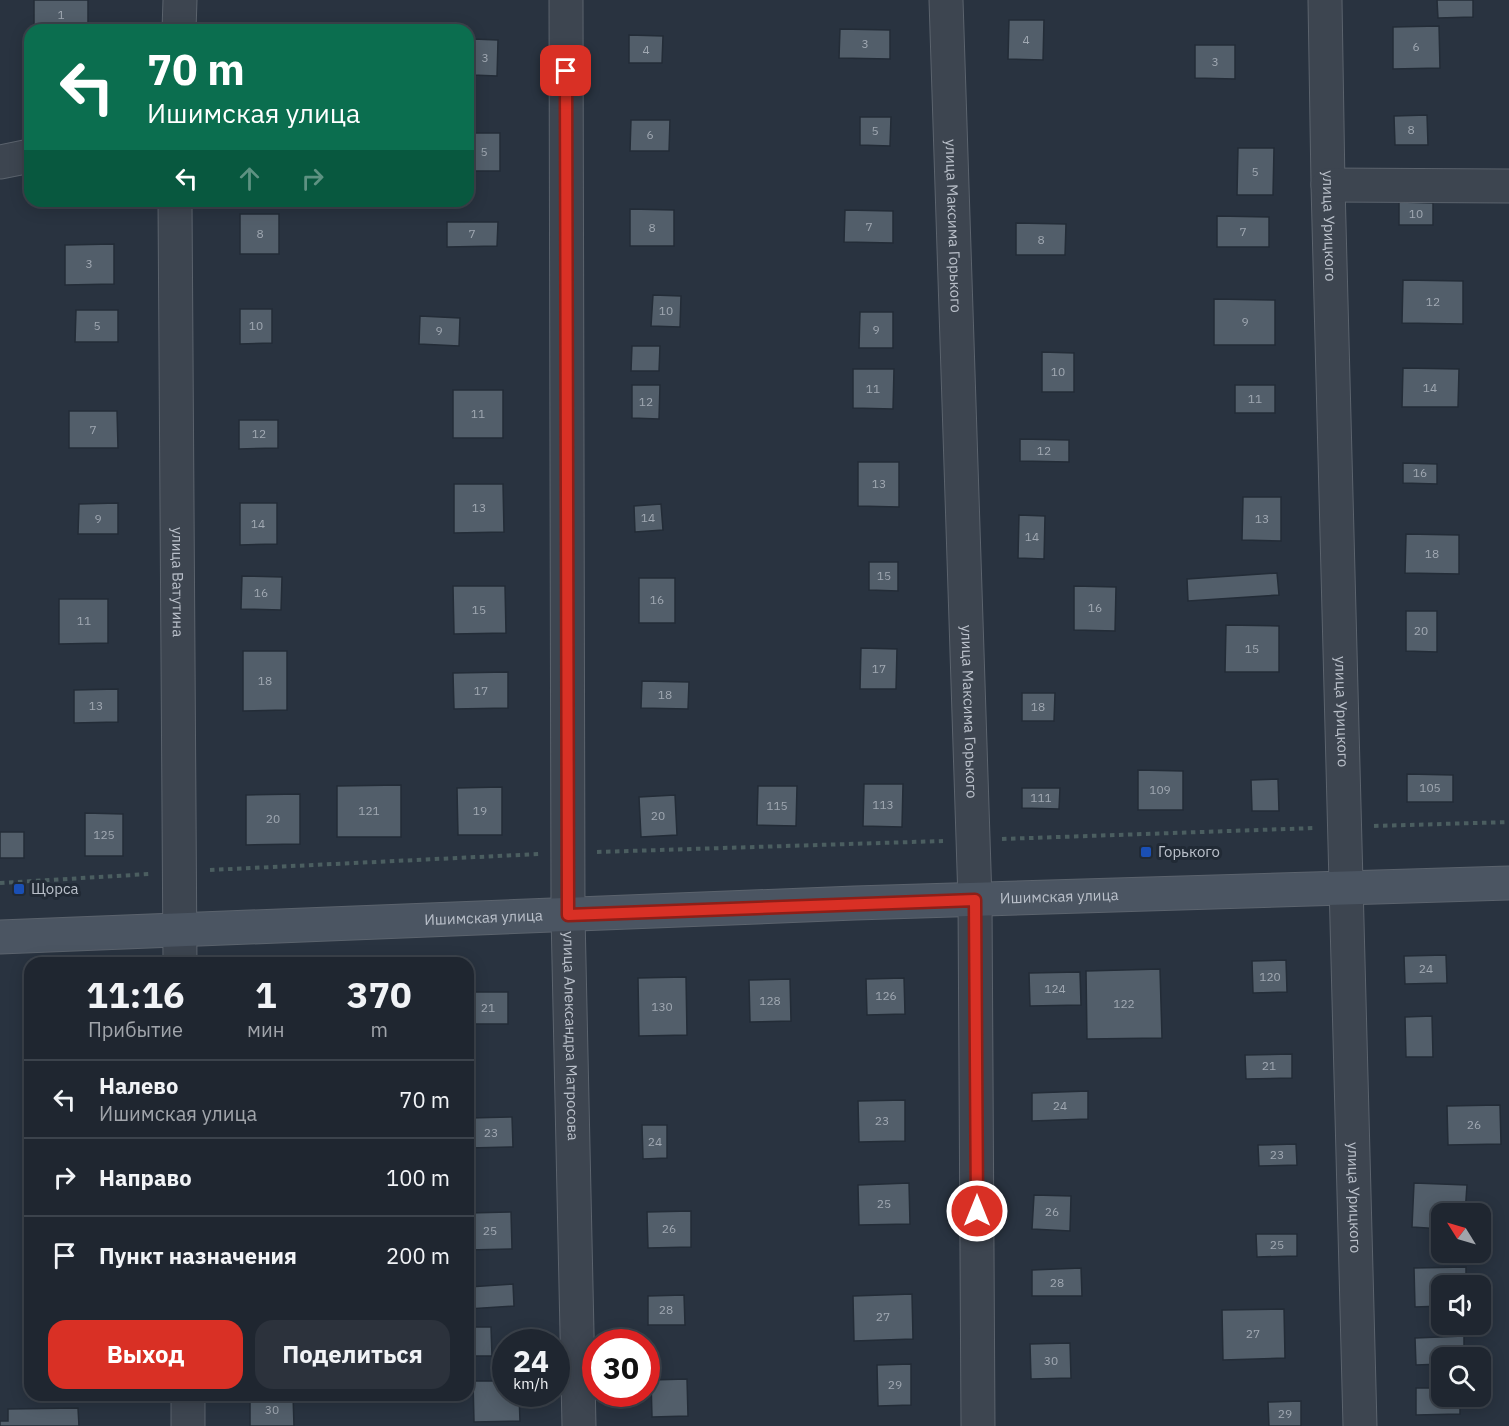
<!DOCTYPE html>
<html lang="ru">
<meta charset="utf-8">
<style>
:root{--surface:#1f2630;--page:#2c323c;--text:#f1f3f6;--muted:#a1a5ab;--line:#3c434c;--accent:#d93025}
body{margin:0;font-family:"IBM Plex Sans",sans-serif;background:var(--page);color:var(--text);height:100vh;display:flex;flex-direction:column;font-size:22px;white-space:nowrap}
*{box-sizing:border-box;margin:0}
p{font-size:20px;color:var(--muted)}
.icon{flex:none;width:33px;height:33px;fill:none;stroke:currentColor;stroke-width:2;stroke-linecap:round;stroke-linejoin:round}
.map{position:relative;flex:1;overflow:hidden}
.panel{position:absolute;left:24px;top:957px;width:450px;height:444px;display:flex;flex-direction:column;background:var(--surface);border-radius:18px;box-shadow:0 3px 15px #0003,0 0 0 2px var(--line)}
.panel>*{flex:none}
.hud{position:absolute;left:24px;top:24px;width:450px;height:183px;border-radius:18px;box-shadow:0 3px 15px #0003,0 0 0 2px var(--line);background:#0b6e4f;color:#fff;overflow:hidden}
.needle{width:39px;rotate:307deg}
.buttons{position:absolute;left:1431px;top:1203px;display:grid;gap:12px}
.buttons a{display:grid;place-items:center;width:60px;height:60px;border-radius:12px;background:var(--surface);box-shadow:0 3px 15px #0003,0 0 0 2px var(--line);font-size:30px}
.speed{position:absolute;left:492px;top:1329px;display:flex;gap:12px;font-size:30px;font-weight:700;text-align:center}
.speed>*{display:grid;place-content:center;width:78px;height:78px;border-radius:50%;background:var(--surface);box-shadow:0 3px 15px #0003,0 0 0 2px var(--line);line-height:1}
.speed small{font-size:15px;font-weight:400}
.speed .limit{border:9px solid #d22;background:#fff;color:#111}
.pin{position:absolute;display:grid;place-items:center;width:51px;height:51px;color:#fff;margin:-26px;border-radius:12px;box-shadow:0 3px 9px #0006}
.me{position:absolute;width:66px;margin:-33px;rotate:0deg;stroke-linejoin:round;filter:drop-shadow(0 0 4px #0008)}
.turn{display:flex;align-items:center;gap:21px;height:126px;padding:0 24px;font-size:27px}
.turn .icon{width:78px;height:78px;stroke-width:2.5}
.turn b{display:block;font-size:42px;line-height:51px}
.lanes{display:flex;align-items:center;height:57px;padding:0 24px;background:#0003;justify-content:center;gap:30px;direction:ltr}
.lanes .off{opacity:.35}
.eta{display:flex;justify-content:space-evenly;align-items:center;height:102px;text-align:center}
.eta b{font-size:36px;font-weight:700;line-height:42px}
.cta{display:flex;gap:12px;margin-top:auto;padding:12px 24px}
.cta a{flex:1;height:69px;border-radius:18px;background:var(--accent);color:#fff;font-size:24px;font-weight:700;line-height:69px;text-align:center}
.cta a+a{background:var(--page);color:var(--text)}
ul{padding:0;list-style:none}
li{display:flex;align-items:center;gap:18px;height:78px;padding:0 24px;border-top:2px solid var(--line)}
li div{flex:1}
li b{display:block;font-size:22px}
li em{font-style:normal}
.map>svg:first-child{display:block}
.building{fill:#525e6a;stroke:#232c37;stroke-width:1.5}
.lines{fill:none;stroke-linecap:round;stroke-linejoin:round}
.minor-casing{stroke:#5b636d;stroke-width:35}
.secondary-casing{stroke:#5b636d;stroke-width:35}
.path{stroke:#4b5e60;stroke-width:4;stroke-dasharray:4.5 4.5;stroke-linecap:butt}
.minor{stroke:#3d4550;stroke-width:33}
.secondary{stroke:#4b5562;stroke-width:33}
.route-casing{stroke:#8d1f18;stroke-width:15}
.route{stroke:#d93025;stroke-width:10}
.transit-dot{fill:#1a4fb4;stroke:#212a35;stroke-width:2}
.labels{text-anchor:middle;stroke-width:6;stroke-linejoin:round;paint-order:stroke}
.number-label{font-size:12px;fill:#a0a8b2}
.street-label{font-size:15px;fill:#bac0ca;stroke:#212a35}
.poi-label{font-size:15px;fill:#bac0ca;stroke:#212a35;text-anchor:start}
</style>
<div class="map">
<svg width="1509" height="1426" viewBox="0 0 1509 1426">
<rect width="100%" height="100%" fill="#293340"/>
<g class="building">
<rect x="34" y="0" width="54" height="30"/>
<polygon points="1437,0 1473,0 1473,17 1438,18"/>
<polygon points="1009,20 1044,20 1043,60 1008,59"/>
<polygon points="1439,26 1440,68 1393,69 1393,27"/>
<polygon points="840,29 890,30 890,59 839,58"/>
<polygon points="629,35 663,36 662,63 629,63"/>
<polygon points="473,39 498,40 497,76 472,75"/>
<polygon points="1195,45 1235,45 1235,79 1195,78"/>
<polygon points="1427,115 1428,145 1395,145 1394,116"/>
<polygon points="860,117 891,117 890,146 860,145"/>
<polygon points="631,120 670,120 669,151 630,151"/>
<rect x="468" y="133" width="32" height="38"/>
<polygon points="1238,148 1274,148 1273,195 1237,195"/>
<polygon points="1399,202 1433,203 1433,225 1399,225"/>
<polygon points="630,209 674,210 674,246 630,246"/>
<polygon points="845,210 893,211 893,243 844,242"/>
<rect x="240" y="214" width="39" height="40"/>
<polygon points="1217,216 1269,217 1269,247 1217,247"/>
<polygon points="447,222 498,222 497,246 447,247"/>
<polygon points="1016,223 1066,224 1065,255 1016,255"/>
<polygon points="114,244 114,284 65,285 65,245"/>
<polygon points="1403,280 1463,281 1463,324 1402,323"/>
<polygon points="653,295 681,296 680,327 651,326"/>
<polygon points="1214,299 1275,300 1275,345 1214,345"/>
<polygon points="240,309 272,309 272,343 240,344"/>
<polygon points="76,310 118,310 118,342 75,342"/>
<polygon points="860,312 893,312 893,348 859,348"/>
<polygon points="420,316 460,318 459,346 419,344"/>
<polygon points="632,346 660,346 659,371 631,371"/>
<polygon points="1042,352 1074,353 1074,392 1042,392"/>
<polygon points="1403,368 1459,369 1458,407 1402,407"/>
<polygon points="853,369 894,369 893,409 853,408"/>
<polygon points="632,385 660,385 659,419 632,418"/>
<rect x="1235" y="385" width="40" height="28"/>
<rect x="453" y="390" width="50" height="48"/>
<polygon points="69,411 117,411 118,448 69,448"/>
<polygon points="239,420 278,420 278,448 239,449"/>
<polygon points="1020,439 1069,440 1069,462 1020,461"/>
<polygon points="858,462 899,462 899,507 858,506"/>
<polygon points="1403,463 1437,464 1437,484 1403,483"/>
<polygon points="454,484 503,484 504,532 454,533"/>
<polygon points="1243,497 1281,497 1281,541 1242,540"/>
<polygon points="118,503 118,534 78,534 79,504"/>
<polygon points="240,503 277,503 277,544 240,545"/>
<polygon points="661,504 663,530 635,532 634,506"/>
<polygon points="1019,515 1045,516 1044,559 1018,558"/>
<polygon points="1406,534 1459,535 1459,574 1405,573"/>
<polygon points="869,562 898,562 898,591 869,590"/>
<polygon points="1277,573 1279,595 1188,601 1187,579"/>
<polygon points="242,576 282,577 281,610 241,609"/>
<rect x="639" y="578" width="36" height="45"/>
<polygon points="453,586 505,586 506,633 454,634"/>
<polygon points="1074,586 1116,587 1115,631 1074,630"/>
<polygon points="59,599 108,599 108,643 59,644"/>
<polygon points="1406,611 1437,611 1437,652 1406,651"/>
<polygon points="1226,625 1279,626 1279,672 1225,672"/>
<polygon points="861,648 897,649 896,689 860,689"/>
<polygon points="243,651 287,651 287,710 243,711"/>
<polygon points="508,672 508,708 454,709 453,673"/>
<polygon points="642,681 689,682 688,709 641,708"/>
<polygon points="118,689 118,722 74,723 74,690"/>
<polygon points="1022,693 1055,693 1054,721 1022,721"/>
<polygon points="1138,770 1183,771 1183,810 1138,810"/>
<polygon points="1407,774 1453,775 1453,802 1407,802"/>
<polygon points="1278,779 1279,811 1252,811 1251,780"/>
<polygon points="864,784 903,784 902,827 863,826"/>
<polygon points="401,785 401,837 337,837 337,786"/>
<polygon points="758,786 797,786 796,826 757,825"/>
<polygon points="502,787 502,835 458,835 457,788"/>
<polygon points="1022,788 1060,788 1059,809 1022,808"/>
<polygon points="300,794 300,844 246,845 246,795"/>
<polygon points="675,795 677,835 641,837 639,797"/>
<polygon points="85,813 123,814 123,856 85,856"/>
<rect x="0" y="832" width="24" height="26"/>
<polygon points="1446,955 1447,983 1405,984 1404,956"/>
<polygon points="1286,960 1287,992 1253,993 1252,961"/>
<polygon points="1160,969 1162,1038 1087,1039 1086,971"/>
<polygon points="1080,972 1081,1005 1030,1006 1029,973"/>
<polygon points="686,977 687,1035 639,1036 638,978"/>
<polygon points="904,978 905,1014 867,1015 866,979"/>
<polygon points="790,979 791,1021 750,1022 749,980"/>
<rect x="468" y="992" width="40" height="32"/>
<polygon points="1432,1016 1433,1057 1406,1057 1405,1017"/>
<polygon points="1292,1054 1292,1078 1246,1079 1245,1055"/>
<polygon points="1088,1091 1088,1119 1032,1121 1032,1093"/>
<polygon points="905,1100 905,1141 859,1142 858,1101"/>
<polygon points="1500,1105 1501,1144 1448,1145 1447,1106"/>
<polygon points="512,1117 513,1147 469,1148 469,1118"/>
<polygon points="642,1125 667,1125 667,1158 643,1159"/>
<polygon points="1296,1144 1297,1165 1259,1166 1258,1145"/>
<polygon points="909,1183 910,1224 859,1225 858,1185"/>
<polygon points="1414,1183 1467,1185 1465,1214 1442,1214 1442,1229 1412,1227"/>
<polygon points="1034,1195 1071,1196 1070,1231 1032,1229"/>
<polygon points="691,1211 691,1247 648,1248 647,1212"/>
<polygon points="511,1212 512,1249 468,1250 468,1213"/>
<polygon points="1256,1234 1297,1234 1297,1256 1257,1257"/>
<polygon points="1466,1267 1466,1286 1442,1286 1442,1306 1415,1307 1414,1268"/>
<polygon points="1081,1268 1082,1296 1032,1296 1032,1270"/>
<polygon points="513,1284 514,1306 468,1309 468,1287"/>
<polygon points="912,1294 913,1339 854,1341 853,1296"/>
<polygon points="684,1295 685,1325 648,1325 648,1296"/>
<polygon points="1284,1309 1285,1358 1223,1360 1222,1310"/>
<polygon points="468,1327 491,1327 492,1356 468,1356"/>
<polygon points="1464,1336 1464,1358 1442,1358 1442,1364 1416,1365 1415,1338"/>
<polygon points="1070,1343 1071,1378 1031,1379 1030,1344"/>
<polygon points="911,1364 911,1405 878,1406 877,1365"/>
<polygon points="687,1379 688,1416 652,1417 651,1380"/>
<polygon points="473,1381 506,1381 506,1394 519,1394 520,1421 474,1422"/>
<polygon points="1416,1388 1442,1388 1442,1396 1460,1396 1460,1414 1416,1415"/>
<polygon points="250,1395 293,1395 294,1426 250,1426"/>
<polygon points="1301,1401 1301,1426 1269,1426 1268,1402"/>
<polygon points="78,1408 79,1426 0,1426 0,1421 8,1421 8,1409"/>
</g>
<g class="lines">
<defs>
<g id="minor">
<path id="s1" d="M566 0 568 915 579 1426"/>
<path id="s2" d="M946 0 975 900 978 1426"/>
<path id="s3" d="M1325 0 1328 185 1360 1426"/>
<polyline points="179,30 180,0"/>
<polyline points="0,162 30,156"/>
<polyline points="1328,185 1509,186"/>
<path id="s4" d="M175 201 180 963"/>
<polyline points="188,1395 188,1426"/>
</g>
<g id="secondary">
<path id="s5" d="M0 937 855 903 1509 883"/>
</g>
</defs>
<use href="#minor" class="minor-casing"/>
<use href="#secondary" class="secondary-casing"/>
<g class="path">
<polyline points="1374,826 1509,822"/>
<polyline points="1002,839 1315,828"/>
<polyline points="597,852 943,841"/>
<polyline points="210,870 539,854"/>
<polyline points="0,883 149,874"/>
</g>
<use href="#minor" class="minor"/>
<use href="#secondary" class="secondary"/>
</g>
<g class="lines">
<defs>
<polyline id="route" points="566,71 568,915 975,900 977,1211"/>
</defs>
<use href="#route" class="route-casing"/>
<use href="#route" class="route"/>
</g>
<g class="transit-dot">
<rect x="1140" y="846" width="12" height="12" rx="3"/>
<rect x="13" y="883" width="12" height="12" rx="3"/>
</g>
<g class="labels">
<g class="number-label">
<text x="61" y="19">1</text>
<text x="1026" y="44">4</text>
<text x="865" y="48">3</text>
<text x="1416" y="51">6</text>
<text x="646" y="54">4</text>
<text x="485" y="62">3</text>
<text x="1215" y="66">3</text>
<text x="1411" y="134">8</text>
<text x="875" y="135">5</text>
<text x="650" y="139">6</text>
<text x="484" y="156">5</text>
<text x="1255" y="176">5</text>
<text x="1416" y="218">10</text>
<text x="869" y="231">7</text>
<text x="652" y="232">8</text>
<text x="1243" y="236">7</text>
<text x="260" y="238">8</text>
<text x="472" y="238">7</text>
<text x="1041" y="244">8</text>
<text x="89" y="268">3</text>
<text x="1433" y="306">12</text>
<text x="666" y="315">10</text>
<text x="1245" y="326">9</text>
<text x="97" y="330">5</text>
<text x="256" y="330">10</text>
<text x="876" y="334">9</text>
<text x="439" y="335">9</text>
<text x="1058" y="376">10</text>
<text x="1430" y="392">14</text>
<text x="873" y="393">11</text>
<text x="1255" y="403">11</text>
<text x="646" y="406">12</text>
<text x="478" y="418">11</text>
<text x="93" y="434">7</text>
<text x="259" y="438">12</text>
<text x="1044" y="455">12</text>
<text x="1420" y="477">16</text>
<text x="879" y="488">13</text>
<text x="479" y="512">13</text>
<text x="648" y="522">14</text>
<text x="98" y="523">9</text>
<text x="1262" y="523">13</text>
<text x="258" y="528">14</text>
<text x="1032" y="541">14</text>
<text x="1432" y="558">18</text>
<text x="884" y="580">15</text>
<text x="261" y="597">16</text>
<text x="657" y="604">16</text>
<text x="1095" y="612">16</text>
<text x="479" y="614">15</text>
<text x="84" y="625">11</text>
<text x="1421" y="635">20</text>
<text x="1252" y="653">15</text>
<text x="879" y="673">17</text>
<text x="265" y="685">18</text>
<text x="481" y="695">17</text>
<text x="665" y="699">18</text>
<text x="96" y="710">13</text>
<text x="1038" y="711">18</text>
<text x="1430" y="792">105</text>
<text x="1160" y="794">109</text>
<text x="1041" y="802">111</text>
<text x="883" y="809">113</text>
<text x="777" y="810">115</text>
<text x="369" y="815">121</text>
<text x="480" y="815">19</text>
<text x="658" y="820">20</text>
<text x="273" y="823">20</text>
<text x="104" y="839">125</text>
<text x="1426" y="973">24</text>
<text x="1270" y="981">120</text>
<text x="1055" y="993">124</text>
<text x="886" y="1000">126</text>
<text x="770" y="1005">128</text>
<text x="1124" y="1008">122</text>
<text x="662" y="1011">130</text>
<text x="488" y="1012">21</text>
<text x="1269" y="1070">21</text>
<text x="1060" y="1110">24</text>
<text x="882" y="1125">23</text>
<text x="1474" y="1129">26</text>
<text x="491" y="1137">23</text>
<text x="655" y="1146">24</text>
<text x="1277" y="1159">23</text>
<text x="884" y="1208">25</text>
<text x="1052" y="1216">26</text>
<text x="669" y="1233">26</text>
<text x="490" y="1235">25</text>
<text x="1277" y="1249">25</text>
<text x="1057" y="1287">28</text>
<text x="666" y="1314">28</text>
<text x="883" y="1321">27</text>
<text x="1253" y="1338">27</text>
<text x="1051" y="1365">30</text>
<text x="895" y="1389">29</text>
<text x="272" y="1414">30</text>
<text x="1285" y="1418">29</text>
</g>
<g class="street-label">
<text dy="5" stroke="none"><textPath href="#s2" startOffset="226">улица Максима Горького</textPath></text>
<text dy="5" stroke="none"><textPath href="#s3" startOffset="226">улица Урицкого</textPath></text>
<text dy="5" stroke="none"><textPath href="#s4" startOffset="381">улица Ватутина</textPath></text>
<text dy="5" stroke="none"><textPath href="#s2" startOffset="712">улица Максима Горького</textPath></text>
<text dy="5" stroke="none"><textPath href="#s3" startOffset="712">улица Урицкого</textPath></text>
<text dy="5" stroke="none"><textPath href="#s5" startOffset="1060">Ишимская улица</textPath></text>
<text dy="5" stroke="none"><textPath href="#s5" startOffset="484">Ишимская улица</textPath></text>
<text dy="5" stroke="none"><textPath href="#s1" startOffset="1036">улица Александра Матросова</textPath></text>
<text dy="5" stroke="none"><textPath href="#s3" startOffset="1198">улица Урицкого</textPath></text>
</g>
<g class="poi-label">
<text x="1158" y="857">Горького</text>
<text x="31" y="894">Щорса</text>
</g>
</g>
</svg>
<div class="buttons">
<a><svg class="needle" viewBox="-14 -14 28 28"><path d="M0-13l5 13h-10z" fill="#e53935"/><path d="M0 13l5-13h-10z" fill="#a1a5ab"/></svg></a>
<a><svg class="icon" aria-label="sound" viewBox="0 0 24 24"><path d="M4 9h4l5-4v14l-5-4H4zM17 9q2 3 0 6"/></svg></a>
<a><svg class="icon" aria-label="search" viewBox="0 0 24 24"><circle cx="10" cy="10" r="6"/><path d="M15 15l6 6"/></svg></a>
</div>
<div class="speed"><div>24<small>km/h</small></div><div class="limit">30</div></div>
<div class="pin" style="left:566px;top:71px;background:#d93025"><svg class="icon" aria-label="arrive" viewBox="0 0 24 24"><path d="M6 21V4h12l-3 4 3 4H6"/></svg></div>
<svg class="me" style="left:977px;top:1211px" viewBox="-20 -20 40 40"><circle r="17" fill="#d93025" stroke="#fff" stroke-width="3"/><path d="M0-11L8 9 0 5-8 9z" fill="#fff"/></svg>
<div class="hud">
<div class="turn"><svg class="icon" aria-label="left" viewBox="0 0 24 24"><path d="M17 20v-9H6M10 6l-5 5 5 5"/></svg><div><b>70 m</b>Ишимская улица</div></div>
<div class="lanes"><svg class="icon" aria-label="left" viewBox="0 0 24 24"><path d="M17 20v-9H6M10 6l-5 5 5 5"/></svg><svg class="icon off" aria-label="ahead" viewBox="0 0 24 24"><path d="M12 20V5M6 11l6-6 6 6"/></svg><svg class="icon off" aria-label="right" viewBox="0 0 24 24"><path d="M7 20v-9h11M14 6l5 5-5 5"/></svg></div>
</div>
<section class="panel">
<div class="eta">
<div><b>11:16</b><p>Прибытие</p></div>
<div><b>1</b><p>мин</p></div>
<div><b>370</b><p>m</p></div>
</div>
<ul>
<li><svg class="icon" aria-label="left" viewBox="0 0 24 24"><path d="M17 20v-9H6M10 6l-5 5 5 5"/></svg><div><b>Налево</b><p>Ишимская улица</p></div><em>70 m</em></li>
<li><svg class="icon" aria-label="right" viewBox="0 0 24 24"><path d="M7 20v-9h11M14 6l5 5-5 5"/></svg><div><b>Направо</b></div><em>100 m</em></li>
<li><svg class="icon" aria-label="arrive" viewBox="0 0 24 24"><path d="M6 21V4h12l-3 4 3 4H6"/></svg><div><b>Пункт назначения</b></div><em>200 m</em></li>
</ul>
<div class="cta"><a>Выход</a><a>Поделиться</a></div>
</section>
</div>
